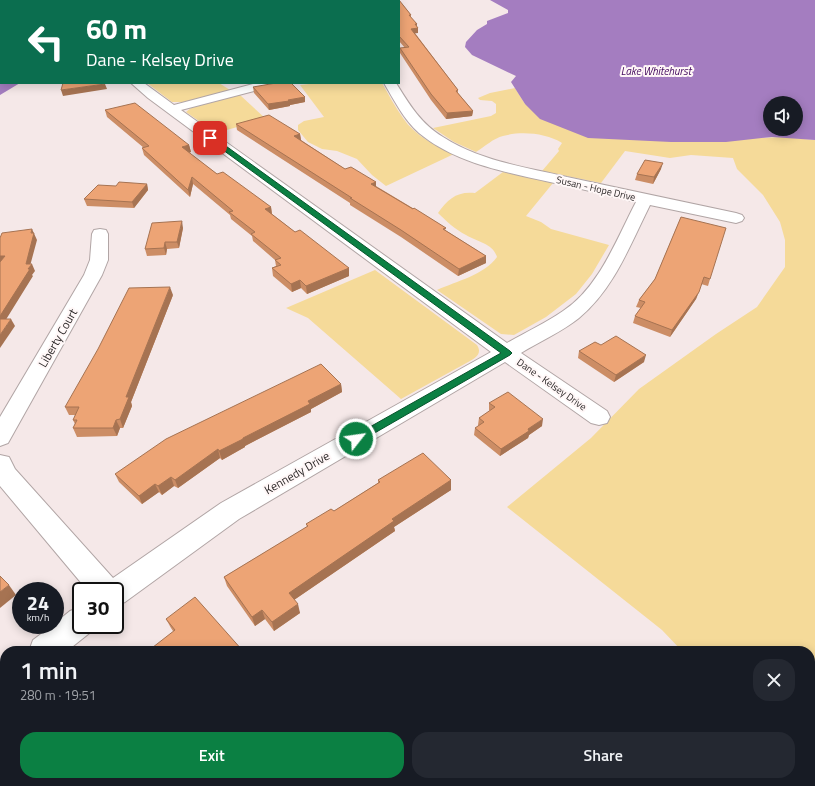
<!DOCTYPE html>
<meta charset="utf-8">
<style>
:root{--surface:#171b24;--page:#242831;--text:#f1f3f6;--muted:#9ea1a6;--accent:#0b8043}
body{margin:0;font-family:"Titillium Web",sans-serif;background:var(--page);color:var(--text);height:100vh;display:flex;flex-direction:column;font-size:15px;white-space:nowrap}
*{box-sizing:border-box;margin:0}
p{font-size:13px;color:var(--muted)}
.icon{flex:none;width:22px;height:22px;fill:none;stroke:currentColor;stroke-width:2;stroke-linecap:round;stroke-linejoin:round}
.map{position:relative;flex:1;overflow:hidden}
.sheet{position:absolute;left:0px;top:646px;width:815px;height:140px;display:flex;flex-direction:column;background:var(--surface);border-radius:16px 16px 0 0;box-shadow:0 2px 10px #0003}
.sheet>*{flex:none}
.hud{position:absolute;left:0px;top:0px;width:400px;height:84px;box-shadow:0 2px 10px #0003;background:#0b6e4f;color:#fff;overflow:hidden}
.buttons{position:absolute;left:763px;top:96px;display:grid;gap:8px}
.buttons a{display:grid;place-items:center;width:40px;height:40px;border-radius:50%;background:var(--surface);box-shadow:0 2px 10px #0003;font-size:20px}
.speed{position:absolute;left:12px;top:582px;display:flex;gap:8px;font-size:20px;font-weight:700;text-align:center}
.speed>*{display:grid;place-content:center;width:52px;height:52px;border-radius:50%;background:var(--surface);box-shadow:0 2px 10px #0003;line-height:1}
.speed small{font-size:10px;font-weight:400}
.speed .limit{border:2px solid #111;border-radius:6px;background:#fff;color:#111}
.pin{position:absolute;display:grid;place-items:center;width:34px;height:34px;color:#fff;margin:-17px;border-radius:8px;box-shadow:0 2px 6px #0006}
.me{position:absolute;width:44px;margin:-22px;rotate:60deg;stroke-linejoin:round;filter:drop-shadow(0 0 3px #0008)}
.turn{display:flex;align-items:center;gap:14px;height:84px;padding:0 20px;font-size:18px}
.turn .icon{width:52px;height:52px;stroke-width:2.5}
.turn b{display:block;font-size:28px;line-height:34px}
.round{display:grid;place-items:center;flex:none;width:42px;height:42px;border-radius:16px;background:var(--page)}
.headline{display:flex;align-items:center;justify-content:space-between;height:68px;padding:0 20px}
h1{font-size:24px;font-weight:600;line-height:30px}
.action{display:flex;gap:8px;margin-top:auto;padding:8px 20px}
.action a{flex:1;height:46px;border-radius:16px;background:var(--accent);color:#fff;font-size:16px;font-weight:600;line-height:46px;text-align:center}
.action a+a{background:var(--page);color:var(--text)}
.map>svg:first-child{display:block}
.green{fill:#f5da99}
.water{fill:#a47dc0;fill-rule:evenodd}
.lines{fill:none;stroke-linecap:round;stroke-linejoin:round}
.street-casing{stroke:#b1a5a5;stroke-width:2}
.street{fill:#fff;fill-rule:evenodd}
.wall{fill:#cc8d65}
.shaded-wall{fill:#a67352}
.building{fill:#eda475;stroke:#a67352}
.route{fill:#0b8043;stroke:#07532c}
.labels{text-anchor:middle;stroke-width:4;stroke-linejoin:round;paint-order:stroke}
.far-street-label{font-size:10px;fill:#2e2a2a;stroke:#fff7f7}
.far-water-label{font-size:11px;font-style:italic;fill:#41075c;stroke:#fff7f7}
.street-label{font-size:12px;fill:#2e2a2a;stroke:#fff7f7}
</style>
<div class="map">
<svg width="815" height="786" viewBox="0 0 815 786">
<rect width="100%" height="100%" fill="#f5e8e8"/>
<g class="green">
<polygon points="147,83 219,83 230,90 183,102 172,102"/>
<path d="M318 83H382C389 95 395 107 403 118 415 136 436 146 454 154L386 186 372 175 357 159 337 151 322 149 308 142 298 130V125L304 121 324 117 300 85Z"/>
<path d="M515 88 525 104 759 138 783 137 815 140V784L810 779V651H682L662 630 507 507 591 438 639 389 716 334 757 307 785 267V240L780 222 763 195 737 169 733 158 691 155 670 158 625 151 601 183 542 171 559 151 558 149 562 143C546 133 521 131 503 136 494 138 484 147 476 152L454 142 433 128 491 116 496 113V104L492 101 480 100 478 98 490 93Z"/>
<polygon points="240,95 266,119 216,133 186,112 191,108"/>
<path d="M503 172 553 183 526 216 541 222 551 229 609 245 592 274 576 294 546 317 514 335 501 334 437 290C457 281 484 275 497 257 493 243 477 242 466 235 456 230 446 221 438 213 448 199 457 191 475 193Z"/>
<path d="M375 270 477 345C482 353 477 357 470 361L401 399 308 318 286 308Z"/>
</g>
<g class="water">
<polygon points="0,0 147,0 1,1 1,83 20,83 0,95"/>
<path d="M490 0H815V140L772 137 726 142H671L588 138 540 119 525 104 511 82 516 76 472 55 465 47 466 42 477 30 487 24V21L508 13V10ZM770 103H796V129H770Z"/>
</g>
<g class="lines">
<defs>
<g id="street">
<rect x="335" y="0" width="9" height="1"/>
<path d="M131 83H144L174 105 253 84 291 83 289 85 254 91 181 110 507 343C526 332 546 323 563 311 599 288 617 238 636 202 607 195 578 188 550 182 505 172 455 163 419 133 404 120 394 100 384 83H396C409 104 421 124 443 137 480 161 525 167 567 177 623 189 679 201 736 213L742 215 744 218 742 221 736 223 650 205C630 245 614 289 579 318 563 331 539 342 521 353L607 411 610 417 607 423 599 425 591 423 505 362 239 519 125 602 115 606V591H88L0 486V455L9 457 15 469 113 578 221 503 491 352 148 98Z"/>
<polygon points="100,229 106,230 108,234 108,260 102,275 8,443 0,446 0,417 84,275 90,260 92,234 94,230"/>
<polygon points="81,607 81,625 94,625 92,631 67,651 29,651 33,640 53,625 55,625 55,623 70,611"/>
<polygon points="5,667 5,701 0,703 0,669"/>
</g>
</defs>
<use href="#street" class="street-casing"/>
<use href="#street" class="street"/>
</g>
<g class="wall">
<polygon points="361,0 399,0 411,15 411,18 417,24 417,27 418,28 418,33 415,33 458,90 458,93 473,111 472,116 446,119 431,100 400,53 400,48 405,48 399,41 399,1 361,1"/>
<polygon points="246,83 264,83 247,84"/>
<polygon points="253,87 305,97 305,102 290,105 290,106 269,110 254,93"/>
<polygon points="105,110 189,145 191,152 189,153 217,174 271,207 272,214 295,232 349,268 349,276 307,294 301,288 292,292 273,276 272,268 276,266 275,260 253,241 252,236 231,219 230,215 193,184 190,197 144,155 142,148 144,148 107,117"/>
<polygon points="236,124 300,134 301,140 345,169 376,182 376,186 446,228 445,230 486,256 486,263 458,276 401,237 350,205 350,203 237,130"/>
<polygon points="661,169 653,184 635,180 637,174"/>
<polygon points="147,184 148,190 134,208 87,206 84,199 116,186"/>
<polygon points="681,217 710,279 708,286 701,284 696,299 670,337 633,323 635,316 641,308 636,307 639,300 655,279"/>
<polygon points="183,228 179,248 167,249 166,255 147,256 145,249"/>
<polygon points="173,295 131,402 132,406 123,428 120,428 117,436 77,437 73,428 75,424 73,420 75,415 69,415 65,407"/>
<polygon points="601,345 644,362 614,382 578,358 579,351"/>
<polygon points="341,384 342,392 311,409 311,412 245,446 245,447 222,460 220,458 178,488 174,486 162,495 159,492 142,504 119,482 115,474"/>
<polygon points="489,403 542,426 529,435 528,438 500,456 474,435 475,428 479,426 478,425 479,418 490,411 489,410"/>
<polygon points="378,480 451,480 451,490 394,527 395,531 294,600 300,613 274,631 265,619 255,626 227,586 224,577 307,527 306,524 334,511 378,483"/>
<polygon points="166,619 243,651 173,631 171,628"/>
</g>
<g class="shaded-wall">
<polygon points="415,24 417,24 417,28 418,28 418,33 411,34 411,29"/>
<polygon points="105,84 107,89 63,96 61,90"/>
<polygon points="305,97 305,102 290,105 290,106 269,110 268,104"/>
<polygon points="473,111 472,116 446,119 447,113"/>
<polygon points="300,134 301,140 295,142 294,136"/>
<polygon points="189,145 191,152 184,154 182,147"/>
<polygon points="663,163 661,169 653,184 654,177"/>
<polygon points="192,177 193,184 190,197 188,190"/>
<polygon points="376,182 376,188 371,184"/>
<polygon points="147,184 148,190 134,208 132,202"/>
<polygon points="271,207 272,215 265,209"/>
<polygon points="182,221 183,228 179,248 177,242"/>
<polygon points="32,229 37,240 30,266 32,264 35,271 32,275 33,276 2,326 0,322 0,316 26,264"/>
<polygon points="165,242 167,249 166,255 164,248"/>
<polygon points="0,256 5,256 0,264"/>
<polygon points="486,256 486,263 458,276 459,269"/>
<polygon points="349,268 349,276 307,294 306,286"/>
<polygon points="300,280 301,288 292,292 291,284"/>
<polygon points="170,287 173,295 131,402 132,406 123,428 120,419 126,397"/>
<polygon points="699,292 696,299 670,337 672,330"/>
<polygon points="11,319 15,326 0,348 0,335"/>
<polygon points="646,355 644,362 614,382 616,375"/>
<polygon points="341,384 342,392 311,409 311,412 245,446 245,447 222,460 219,451 308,401"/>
<polygon points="543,419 542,426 529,435 528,438 500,456 501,449 528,429"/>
<polygon points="116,420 120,428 117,436 113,428"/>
<polygon points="218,449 220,458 178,488 175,480"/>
<polygon points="171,477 174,486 162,495 158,486"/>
<polygon points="451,480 451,490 394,527 395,531 291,602 289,593 392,519"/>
<polygon points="155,484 159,492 142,504 139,496"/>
<polygon points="9,585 16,595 0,608 0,592"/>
<polygon points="298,604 300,613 274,631 272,622"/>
<polygon points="262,610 265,619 255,626 252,617"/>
<polygon points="75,781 90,781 85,786 69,786"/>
</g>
<g class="building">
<polygon points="161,0 256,0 254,1 158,1"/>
<polygon points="364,0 399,0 411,15 409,15 417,24 415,24 418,28 411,29 458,90 456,91 473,111 447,113 431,94 400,48 409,47 399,36 399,1 364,1"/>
<polygon points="63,83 105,83 105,84 61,90"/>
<polygon points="276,83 291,83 305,97 288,100 289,101 268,104 253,87"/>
<polygon points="135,103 189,145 182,147 217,174 223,172 271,207 265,209 295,232 300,230 349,268 306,286 300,280 291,284 272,268 281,265 275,260 281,258 251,234 255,232 229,212 233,211 192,177 188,190 142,148 149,146 105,110"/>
<polygon points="269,115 300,134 294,136 306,144 345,169 351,167 376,182 371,184 413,209 414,208 446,228 443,229 486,256 459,269 401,230 350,198 352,198 236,124"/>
<polygon points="645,160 663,163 654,177 637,174"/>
<polygon points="119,182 147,184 132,202 84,199 98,185 116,186"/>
<polygon points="681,217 726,228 710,279 704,277 699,292 672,330 635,316 645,302 639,300 655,279"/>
<polygon points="182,221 177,242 165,242 164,248 145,249 152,223"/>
<polygon points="32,229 31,233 34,233 26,264 32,264 28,269 30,269 0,316 0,262 5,256 0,256 0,238 2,233"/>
<polygon points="170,287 126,397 129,397 120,419 116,420 113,428 73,428 77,420 73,420 79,407 65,407 98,349 129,288"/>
<polygon points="0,319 11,319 0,335"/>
<polygon points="616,336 646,355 616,375 579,351 595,342 601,345"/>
<polygon points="321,364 341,384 308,401 310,404 243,438 243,439 219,451 218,449 175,480 171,477 158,486 155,484 139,496 115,474 166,439"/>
<polygon points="508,392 543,419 528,429 529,431 501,449 475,428 484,422 479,418 495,407 489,403"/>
<polygon points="423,453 451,480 392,519 394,521 289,593 298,604 272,622 262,610 252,617 224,577 308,526 306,524 331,509 334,511 380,482 378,480"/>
<polygon points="0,576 9,585 0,592"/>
<polygon points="195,597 243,651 148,651 175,630 166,619"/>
<polygon points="34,781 75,781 69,786 38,786"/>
</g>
<polygon class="route" points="208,136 212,136 510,351 512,353 510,355 359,442 352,442 351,439 352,437 501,353 208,139"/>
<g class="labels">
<g class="far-street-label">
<text transform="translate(596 188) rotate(13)" y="4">Susan - Hope Drive</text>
<text transform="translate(552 384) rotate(35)" y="4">Dane - Kelsey Drive</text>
</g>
<g class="far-water-label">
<text x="656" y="75">Lake Whitehurst</text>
</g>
<g class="street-label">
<text transform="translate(58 338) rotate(-60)" y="4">Liberty Court</text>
<text transform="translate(297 473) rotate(-30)" y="4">Kennedy Drive</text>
</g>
</g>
</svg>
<div class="buttons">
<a><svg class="icon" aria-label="sound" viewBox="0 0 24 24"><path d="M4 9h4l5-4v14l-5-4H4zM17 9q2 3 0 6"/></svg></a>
</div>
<div class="speed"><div>24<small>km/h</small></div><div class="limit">30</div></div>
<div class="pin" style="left:210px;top:138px;background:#d93025"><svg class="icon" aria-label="arrive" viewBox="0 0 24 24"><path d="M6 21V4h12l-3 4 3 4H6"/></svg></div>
<svg class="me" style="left:356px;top:439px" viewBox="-20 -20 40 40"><circle r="17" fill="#0b8043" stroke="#fff" stroke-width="3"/><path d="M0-11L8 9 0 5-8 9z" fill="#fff"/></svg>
<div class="hud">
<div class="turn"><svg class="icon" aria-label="left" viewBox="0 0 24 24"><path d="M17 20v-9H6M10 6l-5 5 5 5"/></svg><div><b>60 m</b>Dane - Kelsey Drive</div></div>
</div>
<section class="sheet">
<div class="headline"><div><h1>1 min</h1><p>280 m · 19:51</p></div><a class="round"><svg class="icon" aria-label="close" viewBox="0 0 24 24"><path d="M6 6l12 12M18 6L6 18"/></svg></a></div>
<div class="action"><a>Exit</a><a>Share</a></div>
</section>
</div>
